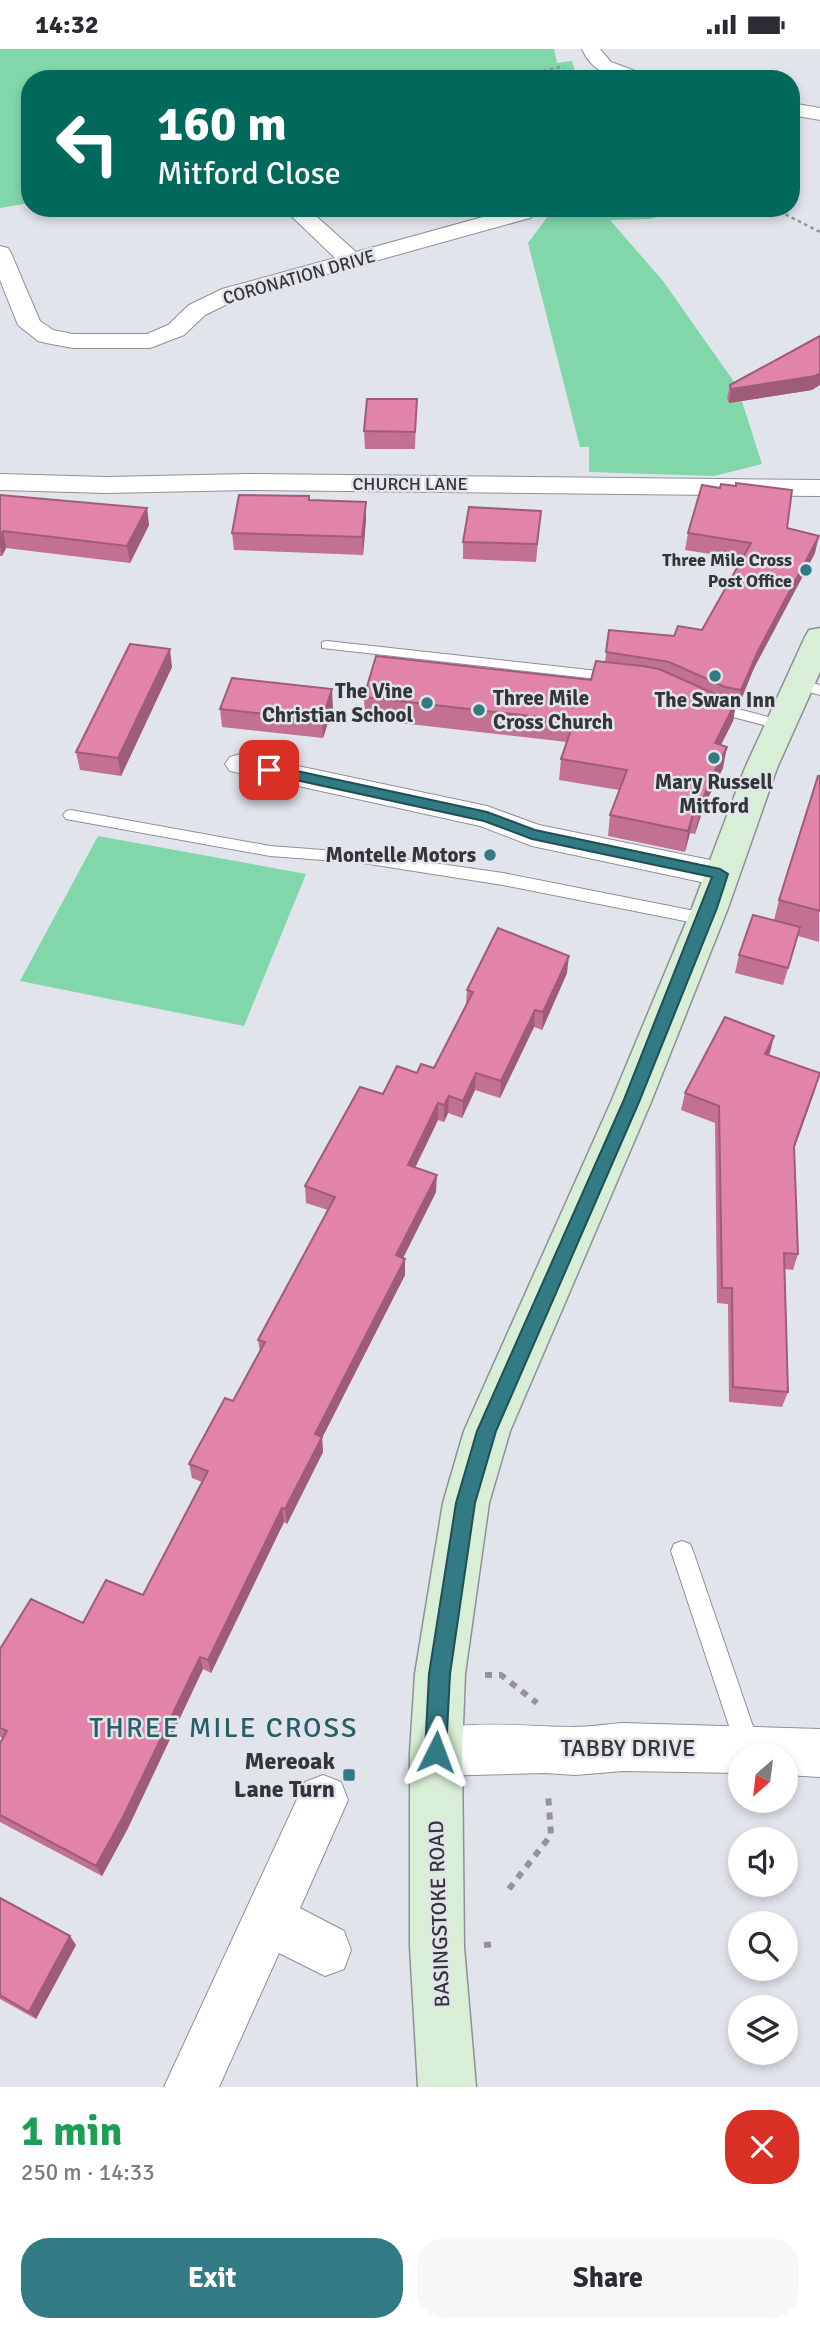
<!DOCTYPE html>
<meta charset="utf-8">
<style>
:root{--surface:#fff;--page:#f7f7f7;--text:#2b2b33;--muted:#7c7c81;--accent:#327a84}
body{margin:0;font-family:Signika,sans-serif;background:var(--page);color:var(--text);height:100vh;display:flex;flex-direction:column;font-size:26px;white-space:nowrap}
*{box-sizing:border-box;margin:0}
p{font-size:23px;color:var(--muted)}
.icon{flex:none;width:38px;height:38px;fill:none;stroke:currentColor;stroke-width:2;stroke-linecap:round;stroke-linejoin:round}
.map{position:relative;height:2038px;overflow:hidden}
.drawer{display:flex;flex-direction:column;background:var(--surface);flex:1}
.drawer>*{flex:none}
.hud{position:absolute;left:21px;top:21px;width:779px;height:147px;border-radius:28px;box-shadow:0 4px 10px #0003;background:#00695c;color:#fff;overflow:hidden}
.needle{width:46px;rotate:208deg}
.fabs{position:absolute;left:728px;top:1694px;display:grid;gap:14px}
.fabs a{display:grid;place-items:center;width:70px;height:70px;border-radius:50%;background:var(--surface);box-shadow:0 4px 10px #0003;font-size:35px}
.pin{position:absolute;display:grid;place-items:center;width:60px;height:60px;color:#fff;margin:-30px;border-radius:14px;box-shadow:0 4px 10px #0006}
.me{position:absolute;width:77px;margin:-38px;rotate:3deg;stroke-linejoin:round;filter:drop-shadow(0 0 5px #0008)}
.turn{display:flex;align-items:center;gap:24px;height:147px;padding:0 21px;font-size:32px}
.turn .icon{width:91px;height:91px;stroke-width:2.5}
.turn b{display:block;font-size:49px;line-height:60px}
.round{display:grid;place-items:center;flex:none;width:74px;height:74px;border-radius:28px;background:var(--page)}
.overview{display:flex;align-items:center;justify-content:space-between;height:119px;padding:0 21px}
h1{font-size:42px;font-weight:700;line-height:52px;color:#1e9e55}
.button{display:flex;gap:14px;margin-top:auto;padding:14px 21px}
.button a{flex:1;height:80px;border-radius:28px;background:var(--accent);color:#fff;font-size:28px;font-weight:700;line-height:80px;text-align:center}
.button a+a{background:var(--page);color:var(--text)}
.status{display:flex;justify-content:space-between;align-items:center;height:49px;padding:0 35px;background:var(--surface);direction:ltr}
.status svg{height:19px;fill:currentColor}
.map>svg:first-child{display:block}
.green{fill:#81d6aa}
.lines{fill:none;stroke-linecap:round;stroke-linejoin:round}
.lane-casing{stroke:#8e9097;stroke-width:2}
.street-casing{stroke:#8e9097;stroke-width:2}
.secondary-casing{stroke:#8e9097;stroke-width:3}
.path-far1{stroke:#929499;stroke-width:2.5;stroke-dasharray:3.5 3.5;stroke-linecap:butt}
.path{stroke:#929499;stroke-width:6;stroke-dasharray:7 7;stroke-linecap:butt}
.lane{fill:#fff;fill-rule:evenodd}
.street{fill:#fff;fill-rule:evenodd}
.secondary{fill:#d8eed6;fill-rule:evenodd}
.wall{fill:#c27191}
.shaded-wall{fill:#9e5c76}
.building{fill:#e283a9;stroke:#9e5c76;stroke-width:2}
.route{fill:#327a84;stroke:#204f56;stroke-width:2}
.poi-dot{fill:#327a84;stroke:#e2e4ec;stroke-width:2.5}
.labels{text-anchor:middle;stroke-width:5;stroke-linejoin:round;paint-order:stroke}
.far-street-label{font-size:18px;fill:#343538;stroke:#e2e4ec}
.far-poi-label{font-size:18px;font-weight:bold;fill:#343538;stroke:#e2e4ec;text-anchor:end}
.poi-label{font-size:21px;font-weight:bold;fill:#343538;stroke:#e2e4ec;text-anchor:end}
.street-label{font-size:21px;fill:#343538;stroke:#e2e4ec}
.near-street-label{font-size:24px;fill:#343538;stroke:#e2e4ec}
.near-poi-label{font-size:24px;font-weight:bold;fill:#343538;stroke:#e2e4ec;text-anchor:end}
.near-quarter-label{font-size:28px;letter-spacing:2px;fill:#255e66;stroke:#e2e4ec}
</style>
<div class="status"><b>14:32</b><svg viewBox="0 0 49 12"><path d="M0 12V9h3v3zM5 12V6h3v6zM10 12V3h3v9zM15 12V0h3v12zM26 1h20v11H26zM47 4h2v5h-2z"/></svg></div>
<div class="map">
<svg width="820" height="2038" viewBox="0 0 820 2038">
<rect width="100%" height="100%" fill="#e2e4ec"/>
<g class="green">
<polygon points="0,0 554,0 557,14 572,12 577,30 30,30 30,154 0,159"/>
<polygon points="554,159 690,159 649,170 610,171 663,232 737,337 762,415 714,427 589,423 589,398 580,398 528,194"/>
<polygon points="98,787 306,825 244,977 20,932"/>
</g>
<g class="lines">
<defs>
<g id="lane">
<polygon points="327,592 616,624 623,628 616,632 322,599 322,593"/>
<polygon points="797,630 820,636 820,646 792,638 792,632"/>
<polygon points="711,653 784,672 786,675 779,680 706,661 704,658 706,655"/>
<polygon points="71,761 270,797 363,804 503,824 705,864 713,870 705,876 503,836 363,814 270,807 66,770 63,766 66,762"/>
<polygon points="682,1492 690,1495 693,1502 760,1698 756,1706 740,1706 736,1698 671,1502 674,1495"/>
</g>
<g id="street">
<path d="M582 0H600L611 13 646 26 648 30C620 30 595 29 582 0Z"/>
<polygon points="791,54 820,59 820,71 791,66"/>
<polygon points="101,159 125,159 122,164 111,166 103,165"/>
<polygon points="283,159 307,159 356,203 515,159 539,159 530,169 238,250 205,266 184,286 150,299 73,299 46,294 38,292 18,276 0,231 0,197 8,199 11,204 40,272 53,281 73,285 147,285 168,276 189,256 222,240 335,209"/>
<polygon points="0,425 106,428 248,425 820,431 820,447 248,441 106,444 0,441"/>
<polygon points="241,705 487,757 539,776 720,813 732,817 737,825 732,833 720,837 532,797 480,777 230,722 225,715 230,708"/>
<path d="M623 1674 820 1680V1728L786 1726V1706H740V1724L623 1722 575 1726 545 1724 436 1727 419 1720 412 1703 419 1686C460 1669 529 1678 574 1678 590 1678 607 1675 623 1674Z"/>
<polygon points="323,1726 341,1733 348,1751 300,1859 344,1882 351,1901 344,1920 325,1927 279,1904 219,2038 164,2038 305,1733"/>
</g>
<polygon id="secondary" points="820,579 820,623 777,719 728,859 651,1053 510,1382 489,1454 465,1625 462,1703 464,1898 476,2038 418,2038 410,1898 410,1703 415,1625 443,1454 464,1382 611,1053 692,859 745,719 805,588 809,581"/>
</defs>
<use href="#lane" class="lane-casing"/>
<use href="#street" class="street-casing"/>
<use href="#secondary" class="secondary-casing"/>
<g class="path-far1">
<polyline points="509,30 564,17"/>
<polyline points="773,159 820,183"/>
</g>
<g class="path">
<polyline points="485,1626 501,1626 537,1654"/>
<polyline points="509,1840 551,1786 548,1744"/>
<polyline points="484,1896 497,1895"/>
</g>
<use href="#lane" class="lane"/>
<use href="#street" class="street"/>
<use href="#secondary" class="secondary"/>
</g>
<g class="wall">
<polygon points="730,336 812,341 729,354 727,349"/>
<polygon points="416,367 415,400 365,400 364,382"/>
<polygon points="0,446 147,459 149,476 130,514 6,499 2,507 0,507"/>
<polygon points="309,447 309,451 366,470 363,506 234,501 232,484"/>
<polygon points="541,462 536,513 463,510 463,493"/>
<polygon points="787,479 815,504 754,619 738,658 735,658 733,672 721,696 723,719 704,757 695,785 690,784 685,803 608,787 610,766 619,741 559,731 561,710 567,693 365,670 364,648 591,631 605,613 609,581 674,587 702,581 742,510 685,501 688,484"/>
<polygon points="172,618 121,727 80,721 76,703"/>
<polygon points="333,658 323,689 222,678 220,660"/>
<polygon points="820,727 819,893 798,887 783,936 735,924 739,906 774,871 779,851"/>
<polygon points="567,924 542,981 534,978 500,1049 475,1041 462,1069 448,1064 444,1073 438,1071 415,1119 436,1143 403,1209 405,1210 405,1226 322,1389 323,1403 287,1475 284,1473 211,1624 203,1620 128,1779 102,1827 0,1773 0,1694 3,1689 0,1688 0,1600 83,1574 143,1546 202,1433 192,1429 189,1415 233,1352 260,1303 258,1291 328,1161 306,1154 305,1137 383,1045 417,1024 434,1019 466,956 467,941"/>
<polygon points="774,987 768,1007 815,1041 794,1100 798,1205 793,1221 784,1220 788,1343 782,1358 729,1353 728,1255 717,1254 715,1074 681,1061 685,1044"/>
<polygon points="0,1849 76,1896 36,1970 0,1950"/>
</g>
<g class="shaded-wall">
<polygon points="820,324 820,336 812,341 729,354 731,340"/>
<polygon points="366,453 366,470 363,506 362,488"/>
<polygon points="147,459 149,476 130,514 127,497"/>
<polygon points="3,482 6,499 2,507 0,497 0,487"/>
<polygon points="819,487 815,504 754,619 738,658 741,641 758,602"/>
<polygon points="170,600 172,618 121,727 118,709"/>
<polygon points="332,640 333,658 323,689 322,671"/>
<polygon points="737,650 733,672 711,715 715,694"/>
<polygon points="727,698 723,719 704,757 695,785 699,764 708,735"/>
<polygon points="694,762 690,784 685,803 688,782"/>
<polygon points="569,907 567,924 542,981 543,963"/>
<polygon points="535,961 534,978 500,1049 501,1032"/>
<polygon points="774,987 770,1004 760,1022 765,1005"/>
<polygon points="476,1024 475,1041 462,1069 463,1052"/>
<polygon points="820,1026 815,1041 789,1114 794,1097"/>
<polygon points="449,1047 448,1064 444,1073 444,1056"/>
<polygon points="438,1054 438,1071 408,1133 408,1116"/>
<polygon points="437,1126 436,1143 396,1223 396,1206"/>
<polygon points="405,1210 405,1226 322,1389 323,1403 287,1475 285,1460 315,1385"/>
<polygon points="282,1459 284,1473 211,1624 208,1611"/>
<polygon points="200,1608 203,1620 128,1779 102,1827 96,1817"/>
<polygon points="70,1887 76,1896 36,1970 29,1963"/>
</g>
<g class="building">
<polygon points="820,287 820,324 815,327 731,340 730,336"/>
<polygon points="367,350 417,350 415,383 364,382"/>
<polygon points="736,434 792,441 787,479 819,487 758,602 741,641 725,638 669,613 606,603 609,581 674,587 678,577 702,581 751,494 688,484 702,436 720,439 721,435 736,437"/>
<polygon points="0,446 147,459 127,497 3,482 0,487"/>
<polygon points="239,446 309,447 309,451 366,453 362,488 232,484"/>
<polygon points="469,458 541,462 537,495 463,493"/>
<polygon points="130,595 170,600 118,709 76,703"/>
<polygon points="376,607 591,631 596,612 643,617 659,620 715,645 737,650 715,694 727,698 708,735 699,764 694,762 688,782 610,766 627,721 561,710 574,672 364,648"/>
<polygon points="232,629 332,640 322,671 220,660"/>
<polygon points="818,727 820,727 820,862 779,851"/>
<polygon points="753,866 800,878 788,919 739,906"/>
<polygon points="498,879 569,907 543,963 535,961 501,1032 476,1024 463,1052 449,1047 444,1056 438,1054 408,1116 437,1126 396,1206 405,1210 315,1385 322,1388 285,1460 282,1459 208,1611 200,1608 123,1768 96,1817 0,1766 0,1694 7,1682 0,1679 0,1600 31,1550 83,1574 106,1531 143,1546 208,1422 189,1415 225,1349 233,1352 265,1293 258,1291 335,1148 305,1137 360,1038 383,1045 397,1017 417,1024 421,1015 434,1019 473,943 467,941"/>
<polygon points="725,968 774,987 765,1005 820,1024 794,1097 798,1205 784,1204 788,1343 733,1338 732,1239 722,1239 719,1057 685,1044"/>
<polygon points="0,1849 70,1887 29,1963 0,1946"/>
</g>
<polygon class="route" points="269,716 487,763 535,781 720,820 728,825 717,859 639,1053 496,1382 475,1454 450,1625 446,1703 443,1711 436,1714 428,1711 425,1703 429,1625 456,1454 477,1382 623,1053 712,828 532,790 484,772 264,724 262,721"/>
<g class="poi-dot">
<circle cx="806" cy="521" r="7"/>
<circle cx="715" cy="627" r="7"/>
<circle cx="427" cy="654" r="7"/>
<circle cx="479" cy="661" r="7"/>
<circle cx="714" cy="709" r="7"/>
<circle cx="490" cy="806" r="7"/>
<rect x="342" y="1719" width="14" height="14" rx="3.5"/>
</g>
<g class="labels">
<g class="far-street-label">
<text transform="translate(299 228) rotate(-16)" y="6">CORONATION DRIVE</text>
<text x="410" y="441">CHURCH LANE</text>
</g>
<g class="far-poi-label">
<text x="792" y="517">Three Mile Cross<tspan x="792" dy="21">Post Office</tspan></text>
</g>
<g class="poi-label">
<text x="413" y="649">The Vine<tspan x="413" dy="24">Christian School</tspan></text>
<text x="493" y="656" text-anchor="start">Three Mile<tspan x="493" dy="24">Cross Church</tspan></text>
<text x="715" y="658" text-anchor="middle">The Swan Inn</text>
<text x="714" y="740" text-anchor="middle">Mary Russell<tspan x="714" dy="24">Mitford</tspan></text>
<text x="476" y="813">Montelle Motors</text>
</g>
<g class="street-label">
<text transform="translate(439 1865) rotate(-92)" y="7">BASINGSTOKE ROAD</text>
</g>
<g class="near-street-label">
<text x="628" y="1707">TABBY DRIVE</text>
</g>
<g class="near-poi-label">
<text x="335" y="1720">Mereoak<tspan x="335" dy="28">Lane Turn</tspan></text>
</g>
<g class="near-quarter-label">
<text x="224" y="1688">THREE MILE CROSS</text>
</g>
</g>
</svg>
<div class="fabs">
<a><svg class="needle" viewBox="-14 -14 28 28"><path d="M0-13l5 13h-10z" fill="#e53935"/><path d="M0 13l5-13h-10z" fill="#7c7c81"/></svg></a>
<a><svg class="icon" aria-label="sound" viewBox="0 0 24 24"><path d="M4 9h4l5-4v14l-5-4H4zM17 9q2 3 0 6"/></svg></a>
<a><svg class="icon" aria-label="search" viewBox="0 0 24 24"><circle cx="10" cy="10" r="6"/><path d="M15 15l6 6"/></svg></a>
<a><svg class="icon" aria-label="layers" viewBox="0 0 24 24"><path d="M12 4l9 5-9 5-9-5zM3 14l9 5 9-5"/></svg></a>
</div>
<div class="pin" style="left:269px;top:721px;background:#d93025"><svg class="icon" aria-label="arrive" viewBox="0 0 24 24"><path d="M6 21V4h12l-3 4 3 4H6"/></svg></div>
<svg class="me" style="left:436px;top:1703px" viewBox="-20 -20 40 40"><path d="M0-17L14 15 0 8-14 15z" fill="#327a84" stroke="#fff" stroke-width="4"/></svg>
<div class="hud">
<div class="turn"><svg class="icon" aria-label="left" viewBox="0 0 24 24"><path d="M17 20v-9H6M10 6l-5 5 5 5"/></svg><div><b>160 m</b>Mitford Close</div></div>
</div>
</div>
<section class="drawer">
<div class="overview"><div><h1>1 min</h1><p>250 m · 14:33</p></div><a class="round" style="background:#d93025;color:#fff"><svg class="icon" aria-label="close" viewBox="0 0 24 24"><path d="M6 6l12 12M18 6L6 18"/></svg></a></div>
<div class="button"><a>Exit</a><a>Share</a></div>
</section>
